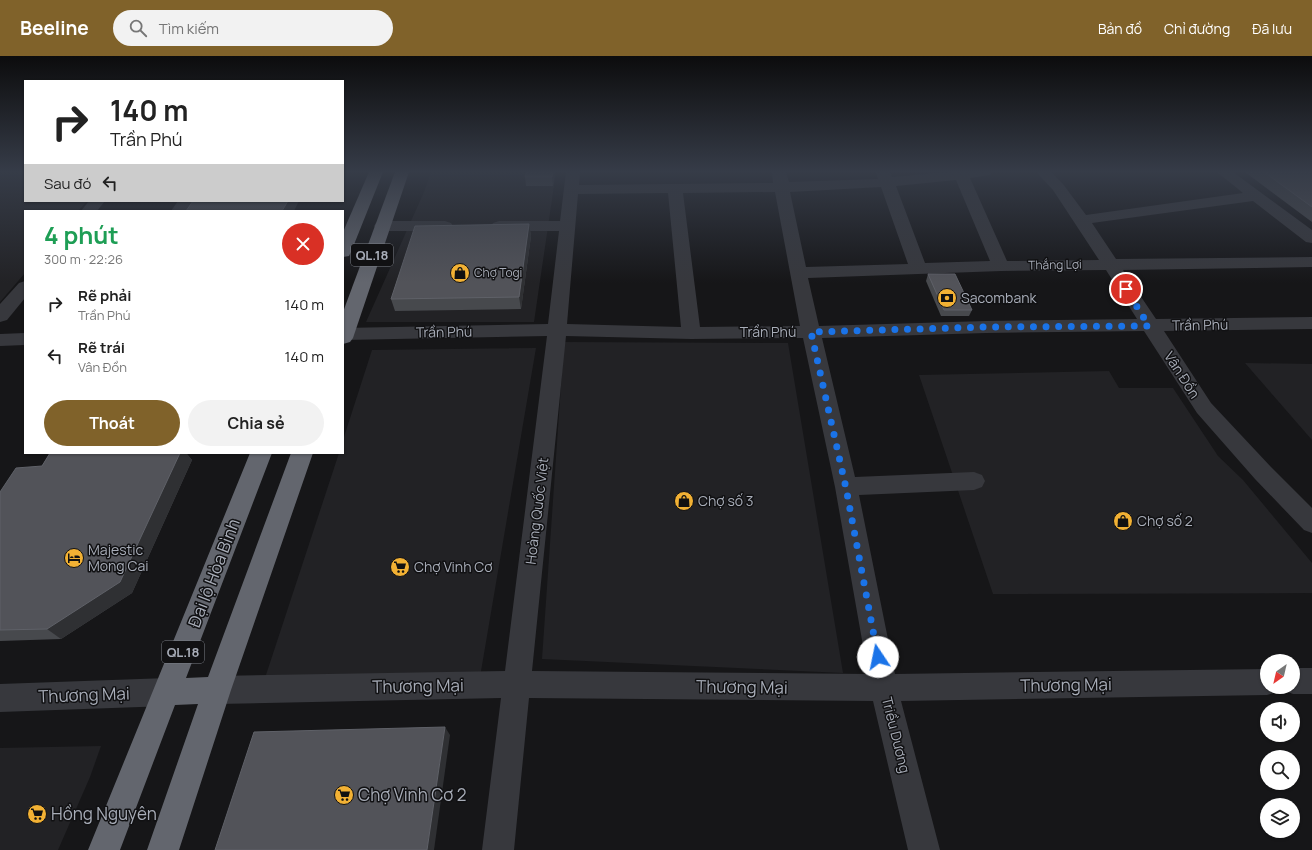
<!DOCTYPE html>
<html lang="vi">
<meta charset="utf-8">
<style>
:root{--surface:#fff;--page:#f2f2f2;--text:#222;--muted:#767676;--accent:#80622a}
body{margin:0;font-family:Manrope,sans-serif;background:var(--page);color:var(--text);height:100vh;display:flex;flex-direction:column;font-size:15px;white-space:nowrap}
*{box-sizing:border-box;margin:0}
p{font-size:13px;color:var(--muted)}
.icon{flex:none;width:22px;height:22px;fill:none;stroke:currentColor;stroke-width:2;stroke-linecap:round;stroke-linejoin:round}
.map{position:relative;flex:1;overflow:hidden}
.panel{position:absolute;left:24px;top:154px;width:320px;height:244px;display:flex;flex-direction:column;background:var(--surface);border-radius:0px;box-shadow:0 1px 3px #0004}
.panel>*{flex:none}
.guide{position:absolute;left:24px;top:24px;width:320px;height:122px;border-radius:0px;box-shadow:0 1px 3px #0004;background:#fff;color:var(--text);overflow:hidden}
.needle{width:26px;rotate:214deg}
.controls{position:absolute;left:1260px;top:598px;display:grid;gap:8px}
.controls a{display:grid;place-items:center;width:40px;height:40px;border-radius:50%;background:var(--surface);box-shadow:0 1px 3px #0004;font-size:20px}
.pin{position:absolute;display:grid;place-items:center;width:34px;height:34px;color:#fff;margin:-17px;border:2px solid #fff;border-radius:50%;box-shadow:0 1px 4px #0007}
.me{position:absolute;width:44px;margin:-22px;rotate:349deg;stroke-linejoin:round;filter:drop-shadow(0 0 3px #0008)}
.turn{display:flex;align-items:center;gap:14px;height:84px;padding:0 20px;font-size:18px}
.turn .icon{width:52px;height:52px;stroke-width:2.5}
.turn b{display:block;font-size:28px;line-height:34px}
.then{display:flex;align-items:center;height:38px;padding:0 20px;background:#0003;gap:8px;font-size:15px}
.round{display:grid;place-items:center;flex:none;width:42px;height:42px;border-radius:21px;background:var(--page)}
.summary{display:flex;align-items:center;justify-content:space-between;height:68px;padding:0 20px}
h1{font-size:24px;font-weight:700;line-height:30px;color:#1e9e55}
.primary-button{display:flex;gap:8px;margin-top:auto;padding:8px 20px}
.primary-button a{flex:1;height:46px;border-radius:24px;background:var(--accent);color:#fff;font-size:16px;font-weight:700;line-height:46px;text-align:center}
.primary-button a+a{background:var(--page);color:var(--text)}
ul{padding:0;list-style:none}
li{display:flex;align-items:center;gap:12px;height:52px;padding:0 20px}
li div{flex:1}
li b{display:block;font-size:15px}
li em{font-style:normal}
header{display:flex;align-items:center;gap:24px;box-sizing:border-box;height:56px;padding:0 20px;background:var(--accent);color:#fff}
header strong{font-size:19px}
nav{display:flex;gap:22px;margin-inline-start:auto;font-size:14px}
.search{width:280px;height:36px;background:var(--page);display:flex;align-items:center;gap:10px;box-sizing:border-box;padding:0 14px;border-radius:22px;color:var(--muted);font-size:15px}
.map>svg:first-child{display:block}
.built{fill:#222225}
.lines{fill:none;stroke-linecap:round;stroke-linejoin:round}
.minor{fill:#37383d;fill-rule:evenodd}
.highway{fill:#63666e;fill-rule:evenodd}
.wall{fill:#47494d}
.shaded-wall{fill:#2f3033}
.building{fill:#525359;stroke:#5f6168}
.route{stroke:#1a73e8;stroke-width:7;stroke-dasharray:0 12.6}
.labels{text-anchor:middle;stroke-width:3;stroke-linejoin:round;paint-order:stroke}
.far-street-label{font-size:12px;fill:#a8adb8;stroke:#111113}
.far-poi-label{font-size:12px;fill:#a8adb8;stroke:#111113;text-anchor:start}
.shield{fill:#111113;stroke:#7b7e86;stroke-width:1}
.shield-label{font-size:13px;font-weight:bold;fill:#a8adb8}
.poi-label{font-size:14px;fill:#a8adb8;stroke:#111113;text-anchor:start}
.street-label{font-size:14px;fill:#a8adb8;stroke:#111113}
.near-street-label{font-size:17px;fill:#a8adb8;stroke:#111113}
.near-poi-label{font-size:17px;fill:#a8adb8;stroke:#111113;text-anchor:start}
</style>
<header>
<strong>Beeline</strong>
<div class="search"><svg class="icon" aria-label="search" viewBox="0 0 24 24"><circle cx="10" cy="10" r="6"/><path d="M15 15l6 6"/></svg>Tìm kiếm</div>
<nav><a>Bản đồ</a><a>Chỉ đường</a><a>Đã lưu</a></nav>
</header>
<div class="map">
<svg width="1312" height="794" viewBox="0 0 1312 794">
<rect width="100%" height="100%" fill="#161618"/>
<g class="built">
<polygon points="0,116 25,116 25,145 87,145 78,155 25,155 25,217 0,246"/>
<polygon points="431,116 556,116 534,266 366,266 424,136"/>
<polygon points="564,286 788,287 843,617 542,603"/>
<polygon points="536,292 479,627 264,625 339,397 343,397 343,384 372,294"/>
<polygon points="1245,307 1312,308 1312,384"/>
<polygon points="1109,315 1119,332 1173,332 1218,400 1243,424 1312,507 1312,537 993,538 919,319"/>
<polygon points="101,690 90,721 58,794 0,794 0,692"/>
</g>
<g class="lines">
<g class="minor">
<path d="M566 116H580L579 129 773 127 772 116H786L789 126 878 123 876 116H890L892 121 949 116H992L990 119 970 122 1007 205 1099 204 1053 134 1036 116H1051L1063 128 1086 159 1243 137 1217 116H1233L1312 174V187L1306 186 1253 145 1092 167 1116 203 1312 201V211L1123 214 1156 263 1312 261V273L1164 275 1211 347 1271 411 1312 452V477L1304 474 1255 423 1197 357 1144 275 986 277 822 282 855 421 974 416 982 419 985 425 982 431 974 434 859 439 895 618 1267 613V631H1279L1277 636 1267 639 901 645 940 794H908L873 645 529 642 514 794H482L501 642 217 648 207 644 203 634 207 624 217 620 505 615 547 280 344 284 343 272 548 268 559 175H499L493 173 491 170 493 167 499 165H560ZM956 124 990 205 925 207 896 130ZM881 131 908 208 806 211 790 136ZM775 136 800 270 700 271 683 137ZM668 137 681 271 567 268 578 138ZM1106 214 1137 263 986 265 819 270 808 222 1001 215ZM566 280 691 283 803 282 835 431 868 618 532 615Z"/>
<polygon points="89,145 105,145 97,155 81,155"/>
<polygon points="178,145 194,145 187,155 171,155"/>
<polygon points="382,165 445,165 451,167 453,170 451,173 445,175 382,175 376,173 374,170 376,167"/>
<polygon points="25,225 25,242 7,264 0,266 0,248 19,227"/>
<polygon points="25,277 25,289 0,290 0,278"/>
<polygon points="1293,612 1312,612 1312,638 1293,638 1283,634 1282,631 1293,631"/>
<polygon points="168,622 178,626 182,636 178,646 168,650 0,656 0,628"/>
</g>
<g class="highway">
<polygon points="369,116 383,116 351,196 349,200 343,201 343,176"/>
<polygon points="395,116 409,116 353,282 350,286 343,288 343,256"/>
<polygon points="250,397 272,397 186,622 208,621 291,397 313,397 231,634 179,794 147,794 198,648 175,649 120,794 88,794"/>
</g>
</g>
<g class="wall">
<polygon points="526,116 555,116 553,130 526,130 525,121"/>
<polygon points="1245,116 1312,116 1312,166"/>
<polygon points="529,168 531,180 521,253 395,255 391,243"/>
<polygon points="928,218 972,254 969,260 941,260 926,225"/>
<polygon points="50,397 186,397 192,404 132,537 61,583 0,585 0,436 42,410"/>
</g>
<g class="shaded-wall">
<polygon points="553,116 555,116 553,130 552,121"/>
<polygon points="288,145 299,145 294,155 282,155"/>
<polygon points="529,168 531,180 521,253 519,241"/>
<polygon points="180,397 186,397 192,404 132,537 61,583 47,573"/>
<polygon points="445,671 450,679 434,794 427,794"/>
</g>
<g class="building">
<polygon points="526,116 553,116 552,121 525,121"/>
<polygon points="1264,116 1312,116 1312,151"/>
<polygon points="193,145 288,145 282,155 186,155"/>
<polygon points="529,168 519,241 391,243 415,170"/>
<polygon points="928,218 955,218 972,254 944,254"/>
<polygon points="50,397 180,397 120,526 47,573 0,574 0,436 16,412 42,410"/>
<polygon points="445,671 427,794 215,794 254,676"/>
</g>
<linearGradient id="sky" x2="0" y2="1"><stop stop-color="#0c0c0d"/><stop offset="0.51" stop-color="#363c48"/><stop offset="1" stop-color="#363c48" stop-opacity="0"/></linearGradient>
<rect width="1312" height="227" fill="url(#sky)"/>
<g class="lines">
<polyline class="route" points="878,601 846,432 811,276 986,271 1149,270 1126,233"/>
</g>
<defs>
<symbol id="shop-disc" viewBox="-11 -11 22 22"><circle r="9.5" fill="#f2b134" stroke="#111113"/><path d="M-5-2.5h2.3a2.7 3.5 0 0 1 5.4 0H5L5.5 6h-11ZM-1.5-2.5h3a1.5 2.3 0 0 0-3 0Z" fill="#111"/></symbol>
<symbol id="bank-disc" viewBox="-11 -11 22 22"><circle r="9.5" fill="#f2b134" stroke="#111113"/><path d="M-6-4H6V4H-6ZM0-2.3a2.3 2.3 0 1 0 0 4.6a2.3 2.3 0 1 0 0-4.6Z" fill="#111"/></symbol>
<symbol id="hotel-disc" viewBox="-11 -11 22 22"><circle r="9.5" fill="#f2b134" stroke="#111113"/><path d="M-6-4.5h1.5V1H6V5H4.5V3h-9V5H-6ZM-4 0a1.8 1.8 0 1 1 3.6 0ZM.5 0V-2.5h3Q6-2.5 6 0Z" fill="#111"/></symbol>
<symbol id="supermarket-disc" viewBox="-11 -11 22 22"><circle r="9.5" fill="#f2b134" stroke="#111113"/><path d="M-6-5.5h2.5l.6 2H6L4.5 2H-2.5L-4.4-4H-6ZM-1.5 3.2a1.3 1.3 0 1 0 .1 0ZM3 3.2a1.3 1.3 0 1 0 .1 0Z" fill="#111"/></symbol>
</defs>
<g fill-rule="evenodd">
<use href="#shop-disc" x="449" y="206" width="22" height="22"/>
<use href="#bank-disc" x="936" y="231" width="22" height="22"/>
<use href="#shop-disc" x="673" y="434" width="22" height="22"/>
<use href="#shop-disc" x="1112" y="454" width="22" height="22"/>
<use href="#hotel-disc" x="63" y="491" width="22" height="22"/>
<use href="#supermarket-disc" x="389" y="500" width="22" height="22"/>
<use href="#supermarket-disc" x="333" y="728" width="22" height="22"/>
<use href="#supermarket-disc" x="26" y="747" width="22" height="22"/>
</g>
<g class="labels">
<g class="far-street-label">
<text transform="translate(1055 209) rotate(-1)" y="4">Thắng Lợi</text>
</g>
<g class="far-poi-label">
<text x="474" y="221">Chợ Togi</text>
</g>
<g class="shield">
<rect x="351" y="188" width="42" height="22" rx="3"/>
<rect x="162" y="585" width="42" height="22" rx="3"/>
</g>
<g class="shield-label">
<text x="372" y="204">QL.18</text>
<text x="183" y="601">QL.18</text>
</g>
<g class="poi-label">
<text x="961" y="247">Sacombank</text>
<text x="698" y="450">Chợ số 3</text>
<text x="1137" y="470">Chợ số 2</text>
<text x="88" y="499">Majestic<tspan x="88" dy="16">Mong Cai</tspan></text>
<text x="414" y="516">Chợ Vinh Cơ</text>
</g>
<g class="street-label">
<text transform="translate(1200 269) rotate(-1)" y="5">Trần Phú</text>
<text transform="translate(444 276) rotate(-1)" y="5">Trần Phú</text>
<text x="768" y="281">Trần Phú</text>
<text transform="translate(1182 319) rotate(57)" y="5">Vân Đồn</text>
<text transform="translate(537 455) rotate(-83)" y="5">Hoàng Quốc Việt</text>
<text transform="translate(896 679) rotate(76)" y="5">Triều Dương</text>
</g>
<g class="near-street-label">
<text transform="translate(214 517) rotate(-69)" y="6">Đại lộ Hòa Bình</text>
<text transform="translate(1066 629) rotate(-1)" y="6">Thương Mại</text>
<text transform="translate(418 630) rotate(-1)" y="6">Thương Mại</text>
<text transform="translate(742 631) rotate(1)" y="6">Thương Mại</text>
<text transform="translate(84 639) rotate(-2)" y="6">Thương Mại</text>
</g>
<g class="near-poi-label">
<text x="358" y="745">Chợ Vinh Cơ 2</text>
<text x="51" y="764">Hồng Nguyên</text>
</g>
</g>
</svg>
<div class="controls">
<a><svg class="needle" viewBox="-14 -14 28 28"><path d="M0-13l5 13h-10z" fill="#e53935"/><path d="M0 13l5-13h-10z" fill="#767676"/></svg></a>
<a><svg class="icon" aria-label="sound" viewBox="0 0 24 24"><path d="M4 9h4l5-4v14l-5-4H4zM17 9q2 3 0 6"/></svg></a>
<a><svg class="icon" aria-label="search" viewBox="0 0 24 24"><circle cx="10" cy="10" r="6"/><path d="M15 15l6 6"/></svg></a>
<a><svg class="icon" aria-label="layers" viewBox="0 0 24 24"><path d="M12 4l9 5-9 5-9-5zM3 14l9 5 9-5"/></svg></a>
</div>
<div class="pin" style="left:1126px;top:233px;background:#d93025"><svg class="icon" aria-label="arrive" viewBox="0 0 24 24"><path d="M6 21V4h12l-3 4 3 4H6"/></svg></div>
<svg class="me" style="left:878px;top:601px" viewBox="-20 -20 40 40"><circle r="19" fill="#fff"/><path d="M0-13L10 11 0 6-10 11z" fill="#1a73e8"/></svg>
<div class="guide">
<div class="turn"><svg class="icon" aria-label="right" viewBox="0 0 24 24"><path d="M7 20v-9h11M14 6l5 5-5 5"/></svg><div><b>140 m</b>Trần Phú</div></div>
<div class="then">Sau đó<svg class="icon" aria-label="left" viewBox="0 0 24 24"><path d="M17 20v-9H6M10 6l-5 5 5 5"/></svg></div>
</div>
<section class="panel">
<div class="summary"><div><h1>4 phút</h1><p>300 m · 22:26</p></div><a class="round" style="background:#d93025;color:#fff"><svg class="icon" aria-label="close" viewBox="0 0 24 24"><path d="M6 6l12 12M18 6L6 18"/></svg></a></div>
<ul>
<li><svg class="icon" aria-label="right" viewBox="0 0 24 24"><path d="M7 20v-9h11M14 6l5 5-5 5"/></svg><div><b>Rẽ phải</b><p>Trần Phú</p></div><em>140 m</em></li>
<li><svg class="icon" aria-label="left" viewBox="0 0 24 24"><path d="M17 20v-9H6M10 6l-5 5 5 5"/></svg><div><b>Rẽ trái</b><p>Vân Đồn</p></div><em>140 m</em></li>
</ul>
<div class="primary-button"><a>Thoát</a><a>Chia sẻ</a></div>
</section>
</div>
